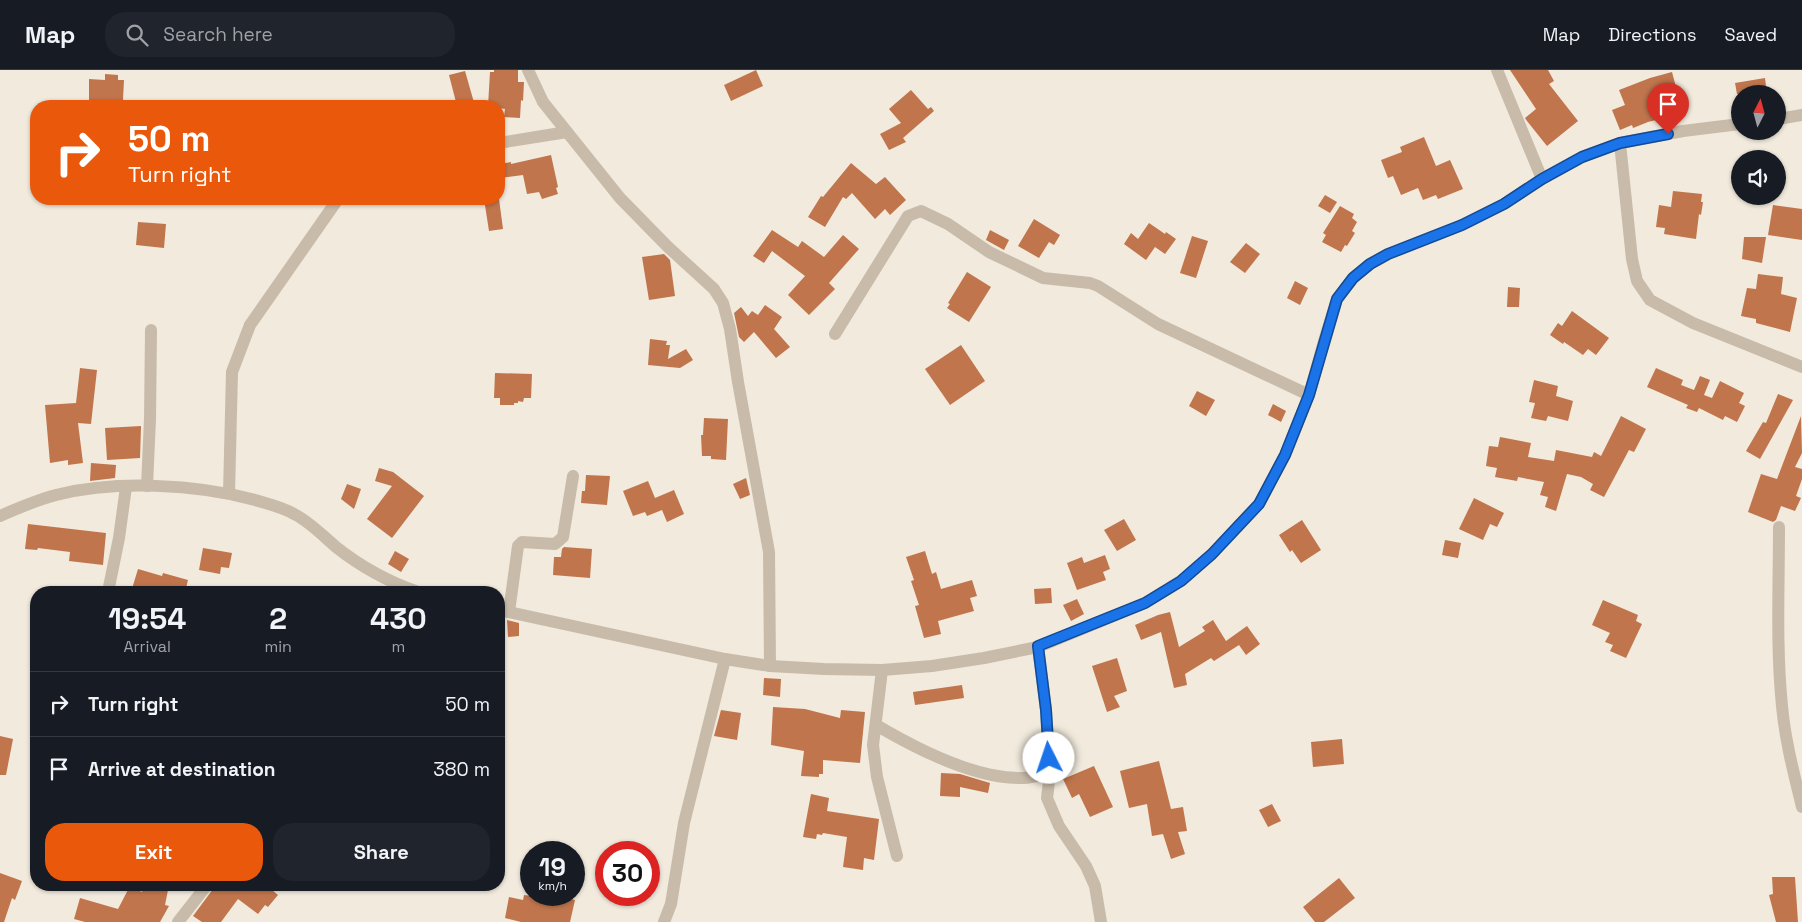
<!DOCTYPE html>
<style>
:root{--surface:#171b24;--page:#20242c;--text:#f1f3f6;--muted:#9ea1a6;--line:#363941;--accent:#ea580c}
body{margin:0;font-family:"Space Grotesk",sans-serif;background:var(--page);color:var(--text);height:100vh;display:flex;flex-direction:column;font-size:19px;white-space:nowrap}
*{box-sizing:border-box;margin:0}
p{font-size:16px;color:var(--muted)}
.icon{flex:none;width:28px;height:28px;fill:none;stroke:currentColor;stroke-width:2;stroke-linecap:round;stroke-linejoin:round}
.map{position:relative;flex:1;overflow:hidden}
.details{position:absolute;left:30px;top:516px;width:475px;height:305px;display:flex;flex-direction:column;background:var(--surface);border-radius:20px;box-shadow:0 1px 4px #0004}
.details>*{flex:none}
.hud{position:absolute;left:30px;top:30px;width:475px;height:105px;border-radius:20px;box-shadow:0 1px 4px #0004;background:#ea580c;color:#fff;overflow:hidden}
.needle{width:32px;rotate:6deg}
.buttons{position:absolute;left:1731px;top:15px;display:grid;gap:10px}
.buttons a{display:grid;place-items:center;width:55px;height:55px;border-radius:50%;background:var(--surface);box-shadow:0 1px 4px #0004;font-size:25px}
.speed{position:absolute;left:520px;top:771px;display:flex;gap:10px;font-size:25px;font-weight:700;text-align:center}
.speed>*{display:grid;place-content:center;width:65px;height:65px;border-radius:50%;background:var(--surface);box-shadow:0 1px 4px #0004;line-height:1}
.speed small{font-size:12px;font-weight:400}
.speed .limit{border:8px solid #d22;background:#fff;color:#111}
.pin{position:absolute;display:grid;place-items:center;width:42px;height:42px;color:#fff;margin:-51px -21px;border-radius:50% 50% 50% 0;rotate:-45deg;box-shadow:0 0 5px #0007}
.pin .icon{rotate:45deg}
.me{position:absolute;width:55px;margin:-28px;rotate:356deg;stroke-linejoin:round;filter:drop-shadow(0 0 4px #0008)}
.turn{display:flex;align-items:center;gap:18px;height:105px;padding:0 15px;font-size:22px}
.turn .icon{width:65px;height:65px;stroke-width:2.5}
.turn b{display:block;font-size:35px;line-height:42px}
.eta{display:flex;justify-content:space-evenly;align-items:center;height:85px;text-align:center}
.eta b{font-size:30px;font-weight:800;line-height:35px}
.button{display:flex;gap:10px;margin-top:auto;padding:10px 15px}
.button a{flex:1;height:58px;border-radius:20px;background:var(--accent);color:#fff;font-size:20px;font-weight:800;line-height:58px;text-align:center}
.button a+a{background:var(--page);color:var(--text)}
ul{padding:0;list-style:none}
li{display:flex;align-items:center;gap:15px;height:65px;padding:0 15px;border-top:1px solid var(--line)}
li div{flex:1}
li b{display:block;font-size:19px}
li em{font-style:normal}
header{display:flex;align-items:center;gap:30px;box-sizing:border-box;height:70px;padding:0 25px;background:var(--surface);border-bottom:1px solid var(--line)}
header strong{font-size:24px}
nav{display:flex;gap:28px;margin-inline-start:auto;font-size:18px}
.search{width:350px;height:45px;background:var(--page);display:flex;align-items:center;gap:12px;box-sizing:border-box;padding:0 18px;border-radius:20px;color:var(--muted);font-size:19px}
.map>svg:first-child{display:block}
.building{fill:#c0754c}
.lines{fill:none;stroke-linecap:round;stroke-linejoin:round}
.minor{stroke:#c9bba9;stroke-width:12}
.route-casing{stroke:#114b97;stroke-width:12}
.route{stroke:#1a73e8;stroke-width:9}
</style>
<header>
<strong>Map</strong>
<div class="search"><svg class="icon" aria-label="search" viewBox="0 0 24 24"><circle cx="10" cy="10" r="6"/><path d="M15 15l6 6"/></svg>Search here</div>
<nav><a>Map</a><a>Directions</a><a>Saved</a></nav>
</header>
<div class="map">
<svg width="1802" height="852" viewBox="0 0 1802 852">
<rect width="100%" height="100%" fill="#f1eadd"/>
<g class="building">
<polygon points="494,0 518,0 518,12 524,12 523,31 521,30 520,48 504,47 505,39 499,38 499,36 488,36 490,2 494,2"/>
<polygon points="756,0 763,16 731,31 724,15"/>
<polygon points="1510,0 1548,0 1554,11 1549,14 1578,51 1547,76 1527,51 1525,48 1536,39"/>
<polygon points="465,1 475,36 457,36 449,5"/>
<polygon points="1672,2 1683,43 1648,52 1633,58 1632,55 1620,60 1612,40 1625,35 1619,20 1650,8"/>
<polygon points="105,4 118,5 118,10 124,10 123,30 117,30 117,32 89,31 89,9 105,10"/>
<polygon points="1765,8 1767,24 1737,24 1735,13"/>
<polygon points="911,20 928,39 931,37 934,41 903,68 906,72 889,80 880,64 901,53 889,39"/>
<polygon points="1424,67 1436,96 1450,90 1463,119 1438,129 1436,125 1423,130 1418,118 1401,125 1393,106 1388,108 1381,90 1402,82 1400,77"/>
<polygon points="551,85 558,117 556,118 558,124 542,129 539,122 527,124 523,105 499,108 499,94 511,92 511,94"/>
<polygon points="851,93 876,114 885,107 906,130 890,145 885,139 875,149 852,123 846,129 843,127 825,157 808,147 821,126 823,127"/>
<polygon points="1673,121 1702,124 1701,132 1703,132 1701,145 1699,144 1696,169 1664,164 1665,158 1656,157 1659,135 1671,137"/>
<polygon points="1325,125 1337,132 1330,143 1318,136"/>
<polygon points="484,129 499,129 503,159 489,161"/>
<polygon points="1773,135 1802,139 1802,170 1768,165"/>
<polygon points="1340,136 1354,144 1352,148 1357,152 1352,161 1355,163 1347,176 1345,175 1341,182 1322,172 1326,165 1323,163"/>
<polygon points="1034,149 1060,165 1054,175 1049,172 1039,188 1018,176"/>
<polygon points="138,152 166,154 164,178 136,175"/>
<polygon points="1149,153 1165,164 1166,162 1176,169 1165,184 1155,177 1146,190 1124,174 1131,163 1138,169"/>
<polygon points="772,160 798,177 802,171 824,187 843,165 859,179 829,213 835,219 809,245 788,225 805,206 772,181 764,193 753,186"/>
<polygon points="990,160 1009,170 1004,180 986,170"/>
<polygon points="1192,166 1208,171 1196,208 1180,203"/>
<polygon points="1744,167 1766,167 1762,193 1742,189"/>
<polygon points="1246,173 1260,184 1245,203 1230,192"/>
<polygon points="664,184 670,190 675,226 649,230 642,187"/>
<polygon points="967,202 991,217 969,252 947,238 950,234 948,233"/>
<polygon points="1758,204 1783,207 1781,224 1797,228 1790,262 1756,253 1756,249 1741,246 1747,218 1756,219"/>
<polygon points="1295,211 1308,218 1300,235 1287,228"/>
<polygon points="1508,217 1520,218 1519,237 1507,237"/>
<polygon points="765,235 782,247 774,259 790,277 776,288 754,262 744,272 739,267 734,243 741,237 748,246 752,241 758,245"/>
<polygon points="1572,241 1609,268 1596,285 1588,279 1583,285 1564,272 1563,274 1550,265 1558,253 1562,256"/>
<polygon points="650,269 667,271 666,275 670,275 668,289 686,279 693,290 680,298 648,295"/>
<polygon points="961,275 985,311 950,335 925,299"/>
<polygon points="80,298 97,300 91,354 78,353 83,393 68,395 68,390 50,393 45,335 76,333"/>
<polygon points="1656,298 1683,310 1681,315 1694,320 1700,306 1710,310 1704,325 1712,328 1720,311 1744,323 1739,333 1745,336 1737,352 1725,346 1723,350 1699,338 1697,342 1686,338 1688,335 1647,317"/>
<polygon points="495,303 532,304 531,328 524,328 523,332 518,331 518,333 514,333 514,335 500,335 500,328 494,328"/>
<polygon points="1534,310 1558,316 1556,326 1573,331 1568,351 1548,346 1546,351 1531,348 1535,333 1529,332"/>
<polygon points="1197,321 1215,330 1206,346 1189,336"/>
<polygon points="1778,324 1793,330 1760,389 1746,381 1763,352 1766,353"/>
<polygon points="1273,334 1286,341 1281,352 1268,345"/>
<polygon points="1621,346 1646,359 1634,382 1629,380 1604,427 1590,420 1593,414 1581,407 1567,404 1556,441 1545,437 1548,427 1540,425 1544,412 1518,407 1517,411 1495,407 1497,398 1486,396 1489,376 1498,377 1500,367 1531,373 1528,387 1554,391 1556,380 1592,387 1594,382 1601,386"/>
<polygon points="1801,346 1802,383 1795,397 1802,399 1802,409 1796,426 1801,428 1795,441 1781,436 1776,450 1773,452 1748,442 1761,404 1777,409"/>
<polygon points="704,348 728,349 726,390 711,389 711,386 702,386 701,365 703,365"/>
<polygon points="141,356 140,388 107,390 105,358"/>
<polygon points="91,393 116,395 115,408 90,411"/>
<polygon points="379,398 393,402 424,426 392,468 367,449 392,416 375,411"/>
<polygon points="586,405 610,406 607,435 581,433 582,421 585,421"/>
<polygon points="746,408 750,425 740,429 733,414"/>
<polygon points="648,411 655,428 674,420 684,444 667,452 662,440 647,446 645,442 633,446 623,421"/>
<polygon points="347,414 361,419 354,439 341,429"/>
<polygon points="1474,428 1504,443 1497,457 1490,454 1483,470 1459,459"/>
<polygon points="1124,449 1136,470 1117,481 1104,460"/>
<polygon points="1302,450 1321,480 1301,493 1292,480 1290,482 1279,465"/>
<polygon points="28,454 106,463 103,495 69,491 70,482 38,478 37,480 25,479"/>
<polygon points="1445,470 1461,473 1458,488 1442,485"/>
<polygon points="564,477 592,479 590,508 553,505 554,487 561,487 562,479"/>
<polygon points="203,478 232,483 229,498 221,497 220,504 199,500"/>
<polygon points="395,481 409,489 401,502 388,494"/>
<polygon points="925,481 932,504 936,502 941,519 972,510 977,526 970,528 974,541 938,551 941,564 924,568 915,536 919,535 911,511 914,510 906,487"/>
<polygon points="1105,485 1110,499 1103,502 1106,510 1077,520 1067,493 1082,487 1084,493"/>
<polygon points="138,499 162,506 163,503 188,510 185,522 177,522 158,517 156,522 131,522"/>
<polygon points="1051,518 1052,533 1035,534 1034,519"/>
<polygon points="1077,529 1084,544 1071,551 1063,535"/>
<polygon points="1603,530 1638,545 1636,551 1642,554 1626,588 1610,581 1613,575 1605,572 1610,563 1592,555"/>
<polygon points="1170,542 1179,577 1205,561 1202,557 1213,550 1226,571 1247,556 1260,574 1246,585 1239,575 1214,591 1211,588 1185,604 1187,615 1174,618 1161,562 1141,570 1135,555 1158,545"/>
<polygon points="507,550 519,553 519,566 508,567"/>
<polygon points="1117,588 1127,621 1114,626 1120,637 1107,642 1092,596"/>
<polygon points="764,608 781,609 780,627 763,625"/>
<polygon points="962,615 964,628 915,635 913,622"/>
<polygon points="773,637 805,639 840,648 841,640 865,642 860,693 823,690 823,704 819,704 819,707 801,706 804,681 771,675"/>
<polygon points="721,640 741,643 737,670 714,666"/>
<polygon points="0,666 13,669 6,705 0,705"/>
<polygon points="1342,669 1344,694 1313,697 1311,672"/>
<polygon points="1159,691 1171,739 1183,737 1187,761 1178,762 1185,784 1171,789 1163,764 1152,766 1147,734 1129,738 1120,701"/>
<polygon points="1094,696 1113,737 1090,747 1079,724 1072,728 1063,709"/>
<polygon points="941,703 960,704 990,713 988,723 960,717 960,727 940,726"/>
<polygon points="811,724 829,728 827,741 879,749 874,790 864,788 863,800 843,797 847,767 823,763 822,765 817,764 816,769 803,767"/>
<polygon points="1272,734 1281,751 1268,757 1259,740"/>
<polygon points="0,803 22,811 15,830 12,828 4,852 0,852"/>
<polygon points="1772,807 1795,807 1798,852 1776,852 1769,825 1773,824"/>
<polygon points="1339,808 1355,828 1324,852 1315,852 1303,837"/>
<polygon points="144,815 169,815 165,835 169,836 160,852 85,852 74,849 80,828 118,839 130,816 142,822"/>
<polygon points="216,815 266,815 278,825 268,837 265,835 258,844 238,829 221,852 202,852 193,846"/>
<polygon points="524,825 555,829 557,825 575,830 570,852 521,852 505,848 509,827 523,830"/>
</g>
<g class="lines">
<g class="minor">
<polyline points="528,0 543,32 620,128 668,177 714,219 723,233 730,259 738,312 769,482 770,596"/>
<polyline points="1497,0 1542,109"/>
<polyline points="1778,49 1802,45"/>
<polyline points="499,73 567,62"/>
<polyline points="1620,73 1632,189 1637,211 1650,230 1693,253 1802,297"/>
<polyline points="835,264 908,146 921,141 948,154 989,182 1043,208 1090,213 1098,216 1158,254 1309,325"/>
<polyline points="147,416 150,349 151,260"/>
<polyline points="229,423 232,302 250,255 338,129"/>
<path d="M0 446C18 438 37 430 56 425 116 410 196 414 255 430 268 434 282 437 294 444 310 452 322 465 336 477 360 496 389 512 418 522"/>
<path d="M1779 457C1779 516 1776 577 1782 636 1785 670 1794 704 1802 737"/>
<polyline points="108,522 119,468 126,417"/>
<polyline points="499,540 725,589 770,596 824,599 882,600 932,596 984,588 1038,577 1145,533 1181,511 1212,484 1259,434 1285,385 1309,325 1324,271 1337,229 1353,208 1370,194 1388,184 1462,155 1504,134 1542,109 1582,87 1620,73 1683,61 1740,54"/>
<polyline points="509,542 518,476 522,472 555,474 563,467 573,406"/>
<polyline points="1038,577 1046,640 1050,703 1047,728 1059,756 1086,796 1095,816 1101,852"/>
<polyline points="882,600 873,675 877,707 897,786"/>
<path d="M876 655C915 678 977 710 1024 708 1032 708 1042 705 1050 703"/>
<polyline points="178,852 207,815"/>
<polyline points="664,852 671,834 684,753 725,589"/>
</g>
</g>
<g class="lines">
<defs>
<polyline id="route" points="1049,688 1046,640 1038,576 1145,533 1181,511 1212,484 1259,434 1285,385 1309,325 1337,229 1353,208 1370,194 1388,184 1462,155 1504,134 1542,109 1582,87 1620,73 1668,64"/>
</defs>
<use href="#route" class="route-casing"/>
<use href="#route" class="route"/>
</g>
</svg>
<div class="buttons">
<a><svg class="needle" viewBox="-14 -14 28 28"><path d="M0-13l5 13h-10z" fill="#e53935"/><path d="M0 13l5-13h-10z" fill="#9ea1a6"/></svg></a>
<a><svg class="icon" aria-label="sound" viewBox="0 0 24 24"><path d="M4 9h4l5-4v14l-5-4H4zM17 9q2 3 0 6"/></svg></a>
</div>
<div class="speed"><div>19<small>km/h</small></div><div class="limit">30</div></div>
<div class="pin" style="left:1668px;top:64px;background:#d93025"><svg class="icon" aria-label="arrive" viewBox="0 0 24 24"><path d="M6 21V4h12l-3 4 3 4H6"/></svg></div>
<svg class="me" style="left:1049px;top:688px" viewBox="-20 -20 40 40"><circle r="19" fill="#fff"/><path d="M0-13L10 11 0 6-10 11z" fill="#1a73e8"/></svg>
<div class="hud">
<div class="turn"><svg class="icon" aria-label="right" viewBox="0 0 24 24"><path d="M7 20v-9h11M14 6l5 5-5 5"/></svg><div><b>50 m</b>Turn right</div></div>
</div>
<section class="details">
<div class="eta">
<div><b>19:54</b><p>Arrival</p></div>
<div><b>2</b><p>min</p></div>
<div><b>430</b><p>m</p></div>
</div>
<ul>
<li><svg class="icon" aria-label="right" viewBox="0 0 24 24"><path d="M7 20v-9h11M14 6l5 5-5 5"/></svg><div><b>Turn right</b></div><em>50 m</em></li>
<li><svg class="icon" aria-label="arrive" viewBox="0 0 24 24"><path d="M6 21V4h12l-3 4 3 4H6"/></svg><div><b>Arrive at destination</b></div><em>380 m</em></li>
</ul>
<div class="button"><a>Exit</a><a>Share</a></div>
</section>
</div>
